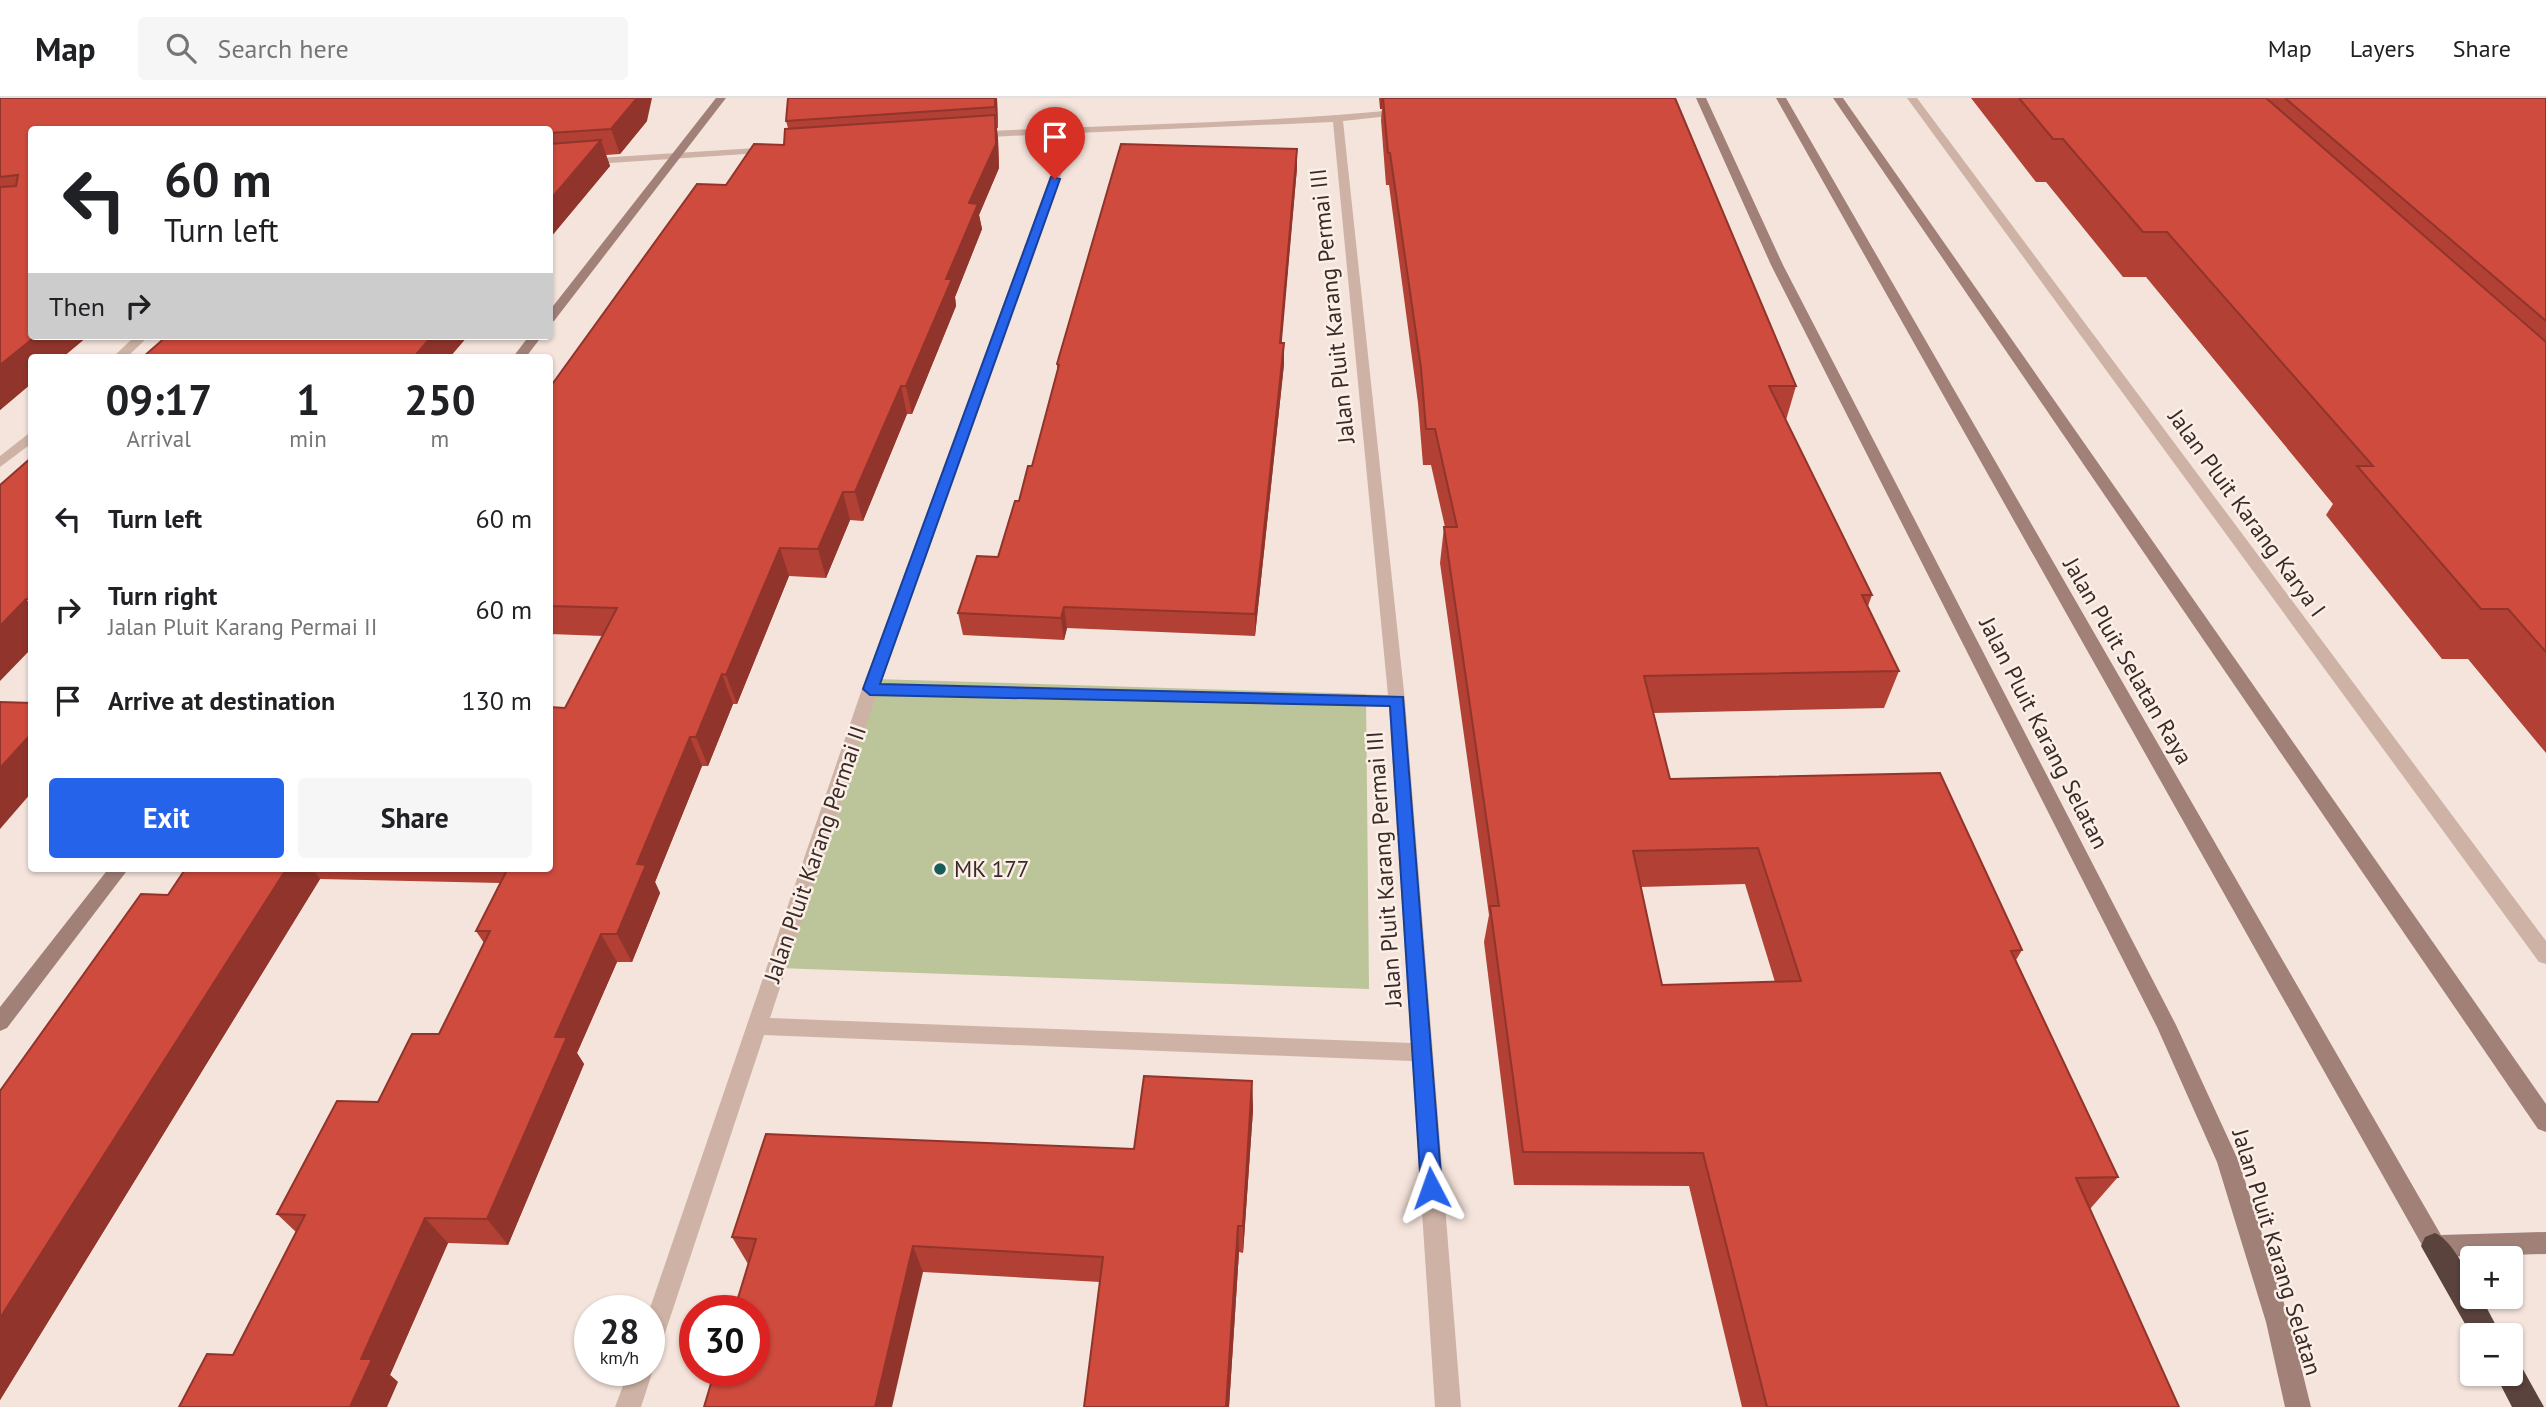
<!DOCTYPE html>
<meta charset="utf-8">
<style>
:root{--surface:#fff;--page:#f6f6f6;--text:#202124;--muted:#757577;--line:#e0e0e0;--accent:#2563eb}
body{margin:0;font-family:"PT Sans",sans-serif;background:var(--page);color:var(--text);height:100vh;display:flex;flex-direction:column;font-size:26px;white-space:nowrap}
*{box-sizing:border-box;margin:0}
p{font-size:23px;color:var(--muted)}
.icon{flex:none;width:38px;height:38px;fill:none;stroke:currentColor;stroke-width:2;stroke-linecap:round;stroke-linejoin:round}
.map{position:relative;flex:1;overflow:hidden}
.details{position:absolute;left:28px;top:256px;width:525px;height:518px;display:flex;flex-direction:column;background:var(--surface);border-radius:7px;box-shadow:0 2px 5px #0004}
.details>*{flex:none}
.top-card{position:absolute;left:28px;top:28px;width:525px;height:214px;border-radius:7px;box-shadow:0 2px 5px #0004;background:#fff;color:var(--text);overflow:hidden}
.buttons{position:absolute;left:2460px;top:1148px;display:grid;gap:14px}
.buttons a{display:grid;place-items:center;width:63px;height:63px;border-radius:7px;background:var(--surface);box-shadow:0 2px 5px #0004;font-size:35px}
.speed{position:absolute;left:574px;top:1197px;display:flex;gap:14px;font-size:35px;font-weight:700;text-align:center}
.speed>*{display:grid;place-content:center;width:91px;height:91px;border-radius:50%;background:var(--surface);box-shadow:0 2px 5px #0004;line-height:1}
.speed small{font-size:18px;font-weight:400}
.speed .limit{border:10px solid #d22;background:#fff;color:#111}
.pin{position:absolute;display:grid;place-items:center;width:60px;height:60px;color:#fff;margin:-72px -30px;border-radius:50% 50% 50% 0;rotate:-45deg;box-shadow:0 0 7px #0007}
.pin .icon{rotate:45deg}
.me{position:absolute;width:77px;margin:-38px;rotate:356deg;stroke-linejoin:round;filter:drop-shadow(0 0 5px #0008)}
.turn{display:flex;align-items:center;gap:24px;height:147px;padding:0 21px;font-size:32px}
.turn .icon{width:91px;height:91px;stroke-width:2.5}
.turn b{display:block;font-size:49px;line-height:60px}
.then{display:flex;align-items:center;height:66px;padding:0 21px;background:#0003;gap:14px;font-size:26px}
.eta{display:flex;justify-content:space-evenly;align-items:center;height:119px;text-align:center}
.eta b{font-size:42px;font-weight:700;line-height:49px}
.button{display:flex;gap:14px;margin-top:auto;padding:14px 21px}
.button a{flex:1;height:80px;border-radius:7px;background:var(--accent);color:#fff;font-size:28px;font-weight:700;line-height:80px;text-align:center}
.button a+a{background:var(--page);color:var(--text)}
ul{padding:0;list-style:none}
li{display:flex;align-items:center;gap:21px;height:91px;padding:0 21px}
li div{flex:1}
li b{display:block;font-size:26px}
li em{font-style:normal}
header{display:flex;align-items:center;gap:42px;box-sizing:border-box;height:98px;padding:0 35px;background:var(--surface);border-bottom:2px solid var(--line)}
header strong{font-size:33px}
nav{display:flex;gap:38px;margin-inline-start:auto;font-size:24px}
.search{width:490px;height:63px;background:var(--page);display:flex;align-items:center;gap:18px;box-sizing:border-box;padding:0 24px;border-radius:7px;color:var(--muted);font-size:26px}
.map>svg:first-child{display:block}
.green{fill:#bcc499}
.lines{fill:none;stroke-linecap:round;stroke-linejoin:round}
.lane{fill:#cdb2a5;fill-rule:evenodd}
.street{fill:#cdb2a5;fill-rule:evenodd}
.secondary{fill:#a18077;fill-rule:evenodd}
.highway{fill:#5a423d;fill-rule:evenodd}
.wall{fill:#b24034;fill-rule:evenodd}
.shaded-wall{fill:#91342b}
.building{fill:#cf4b3d;stroke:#91342b;stroke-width:2;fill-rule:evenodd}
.route{fill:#2563eb;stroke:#184099;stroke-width:2}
.poi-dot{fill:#195d58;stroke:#fbefe7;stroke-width:2.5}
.labels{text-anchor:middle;stroke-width:5;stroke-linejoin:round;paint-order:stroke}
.street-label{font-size:23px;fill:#382a27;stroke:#fbefe7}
.poi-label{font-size:23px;fill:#382a27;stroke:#fbefe7;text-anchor:start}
</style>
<header>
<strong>Map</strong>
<div class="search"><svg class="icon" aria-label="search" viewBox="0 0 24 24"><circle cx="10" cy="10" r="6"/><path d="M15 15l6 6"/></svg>Search here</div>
<nav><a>Map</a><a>Layers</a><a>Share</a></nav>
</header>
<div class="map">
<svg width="2546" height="1309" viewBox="0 0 2546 1309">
<rect width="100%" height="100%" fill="#f4e4db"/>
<polygon class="green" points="875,581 1366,596 1369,891 778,870"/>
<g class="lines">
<polygon class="lane" points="1907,0 1917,0 2546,843 2546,866 2539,864"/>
<g class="street">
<path d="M1404 11 1408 12V16L1343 23 1405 603 1461 1309H1435L1412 963 764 937 661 1247 658 1256 649 1259V1213L862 591 1066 35 974 40 969 37 974 34C1116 26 1260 26 1404 11ZM1333 24 1388 597 880 585 1076 35ZM876 597 1389 609 1411 945 770 920Z"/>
<polygon points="772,49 777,52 776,54 550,69 550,63"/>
<polygon points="135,238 149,238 127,259 113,259"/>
<polygon points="32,333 32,345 0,369 0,358"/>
<polygon points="649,1263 653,1272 641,1309 615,1309 629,1272 649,1272"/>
</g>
<g class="secondary">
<polygon points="716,0 726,0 554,223 550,224 550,212"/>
<polygon points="1696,0 1706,0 1783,167 2176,927 2239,1064 2290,1224 2311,1309 2285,1309 2266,1224 2217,1064 2157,929 1771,167"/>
<polygon points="1776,0 1786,0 2441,1137 2546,1134 2546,1156 2435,1159 2427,1156"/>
<polygon points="1833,0 1843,0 2546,1006 2546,1034 2538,1031"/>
<polygon points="529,238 542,238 526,259 513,259"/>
<polygon points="109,770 129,770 7,930 0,933 0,909"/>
</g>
<g class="highway">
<path d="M2435 1135C2452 1142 2473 1180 2473 1199H2481L2501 1237H2473V1240L2421 1148 2425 1139Z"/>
<polygon points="2511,1262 2520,1266 2544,1309 2512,1309 2495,1276 2511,1276"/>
</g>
</g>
<g class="wall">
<polygon points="0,0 647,23 620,56 606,57 610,68 550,140 550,32 32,32 88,238 63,259 32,259 32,285 0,312"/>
<polygon points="997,0 998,30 997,30 998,41 999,70 979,117 982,131 955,199 956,208 912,316 907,316 863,423 850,422 826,480 789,478 737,606 733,606 708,668 702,668 655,784 660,795 632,864 617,864 577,955 584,966 508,1147 448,1145 390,1277 398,1284 233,1257 296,1134 277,1116 439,936 484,845 476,833 500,785 320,781 0,1302 0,993 168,797 186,770 550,770 565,610 603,538 550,536 550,285 553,285 726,87 784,47 788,30 786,23"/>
<path d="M1379 0H1675L1796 288 1786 322 1872 497 1868 508 1899 573 1884 610 1653 615 1670 681 2022 852 2016 862 2118 1079 2090 1111 2179 1309H1742L1689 1088 1514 1087 1484 844 1489 817 1440 465 1444 429H1445L1431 367H1423L1418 305 1389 87H1386L1381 22 1382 11H1380ZM1745 786 1775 884 1662 887 1641 789Z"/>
<polygon points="1971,0 2546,0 2546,655 2468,561 2442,561 2326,417 2333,406 2146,179 2123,179 2046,84 2036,84"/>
<polygon points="1297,70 1281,245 1284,266 1255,538 1067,530 1064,542 963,537 958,515 998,459 1032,368 1057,273 1057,266"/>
<polygon points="1252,983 1253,1012 1243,1155 1239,1154 1229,1309 1084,1309 1100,1184 923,1174 748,1166 732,1139 1134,1051"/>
</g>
<g class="shaded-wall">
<polygon points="637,0 652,0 647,23 620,56 611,31"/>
<polygon points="995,0 997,0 998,30 995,9"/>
<polygon points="1381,0 1382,0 1382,11 1380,11"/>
<polygon points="995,17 998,41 999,70 979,117 982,131 955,199 956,208 912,316 906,288 946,181"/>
<polygon points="601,42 610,68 550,140 550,102"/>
<polygon points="1297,51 1297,70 1280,265 1280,245"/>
<polygon points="36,238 88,238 63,259 32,259 32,285 0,312 0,267"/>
<polygon points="432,238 468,238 450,259 414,259"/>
<polygon points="1284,245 1284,266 1255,538 1255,516"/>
<polygon points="901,288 907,316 863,423 855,394"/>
<polygon points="843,394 850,422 826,480 818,451"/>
<polygon points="780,450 789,478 737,606 726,577"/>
<polygon points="26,501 32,508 32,550 0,583 0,528"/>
<polygon points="1064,509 1067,530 1064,542 1061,520"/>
<polygon points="722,576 733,606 708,668 696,639"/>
<polygon points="32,635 32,694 0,731 0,670"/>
<polygon points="690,639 702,668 655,784 660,795 632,864 617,836 637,766"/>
<polygon points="287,770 312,770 320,781 0,1302 0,1220"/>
<polygon points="601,836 617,864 577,955 584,966 508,1147 487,1121 555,939"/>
<polygon points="1252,983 1253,1012 1243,1155 1243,1128"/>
<polygon points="425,1120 448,1145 390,1277 398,1284 387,1309 350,1309 361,1261"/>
<polygon points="1238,1128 1239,1154 1229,1309 1226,1309"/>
<polygon points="913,1148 923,1174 892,1309 875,1309"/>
</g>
<g class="building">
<polygon points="0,0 637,0 611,31 550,35 550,32 32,32 32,238 36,238 0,267 0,89 16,88 18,77 0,79"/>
<polygon points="788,0 995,0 995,9 786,23"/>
<path d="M1383 0H1675L1796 288H1769L1872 497H1862L1899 573 1644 578 1670 681 1940 675 2022 852 2011 853 2118 1079 2076 1080 2179 1309H1767L1703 1055 1523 1054 1490 808H1499L1444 429H1457L1435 331H1426L1421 270 1390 55H1388ZM1758 750 1801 883 1662 887 1633 753Z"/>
<polygon points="2019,0 2266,0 2546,244 2546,554 2508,511 2481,511 2357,368 2373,368 2167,134 2143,134 2063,41 2053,41"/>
<polygon points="2285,0 2546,0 2546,223"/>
<polygon points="995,17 996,46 969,105 978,106 946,181 952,181 906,288 901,288 855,394 843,394 818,451 780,450 726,577 722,576 696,639 690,639 637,766 646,767 617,836 601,836 555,939 567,939 487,1121 425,1120 361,1261 372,1261 350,1309 179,1309 207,1256 233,1257 305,1117 277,1116 337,1003 378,1004 412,936 439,936 490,833 476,833 508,770 550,770 550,609 565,610 617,510 550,508 550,285 553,285 697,86 726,87 754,46 784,47 785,31"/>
<polygon points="601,42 550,102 550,46"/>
<polygon points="1121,46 1297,51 1280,245 1284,245 1255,516 1064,509 1061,520 958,515 977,458 998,459 1015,403 1019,403 1028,368 1032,368 1059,267 1057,266"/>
<polygon points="167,238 432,238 414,259 143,259"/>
<polygon points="32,359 32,502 26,501 0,528 0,387"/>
<polygon points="0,604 32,605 32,635 0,670"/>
<polygon points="186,770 287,770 0,1220 0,993 141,796 168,797"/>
<polygon points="1144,978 1252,983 1243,1128 1238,1128 1226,1309 1084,1309 1103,1159 913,1148 875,1309 704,1309 715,1272 754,1272 754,1213 734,1213 756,1141 732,1139 766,1036 1134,1051"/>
</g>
<polygon class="route" points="1051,79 1060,81 880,586 1403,599 1442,1090 1439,1097 1431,1100 1424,1097 1421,1090 1390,608 870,597 863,591"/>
<circle class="poi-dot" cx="940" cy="771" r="7"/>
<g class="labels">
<g class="street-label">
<text transform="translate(1332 208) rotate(-96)" y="8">Jalan Pluit Karang Permai III</text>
<text transform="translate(2247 415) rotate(54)" y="8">Jalan Pluit Karang Karya I</text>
<text transform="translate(2128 563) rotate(60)" y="8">Jalan Pluit Selatan Raya</text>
<text transform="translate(2044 635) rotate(63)" y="8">Jalan Pluit Karang Selatan</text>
<text transform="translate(815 756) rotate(-71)" y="8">Jalan Pluit Karang Permai II</text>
<text transform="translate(1384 771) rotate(-94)" y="8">Jalan Pluit Karang Permai III</text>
<text transform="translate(2277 1154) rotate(73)" y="8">Jalan Pluit Karang Selatan</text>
</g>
<g class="poi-label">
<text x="954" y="779">MK 177</text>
</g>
</g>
</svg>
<div class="buttons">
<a>+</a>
<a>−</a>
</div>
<div class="speed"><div>28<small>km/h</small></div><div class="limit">30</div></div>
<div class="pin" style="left:1055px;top:81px;background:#d93025"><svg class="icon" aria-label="arrive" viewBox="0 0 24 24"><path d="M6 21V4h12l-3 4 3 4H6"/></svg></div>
<svg class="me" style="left:1431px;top:1090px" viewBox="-20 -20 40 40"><path d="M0-17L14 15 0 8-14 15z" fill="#2563eb" stroke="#fff" stroke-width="4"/></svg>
<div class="top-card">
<div class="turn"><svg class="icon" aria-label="left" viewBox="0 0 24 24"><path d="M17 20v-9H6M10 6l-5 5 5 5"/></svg><div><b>60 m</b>Turn left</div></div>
<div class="then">Then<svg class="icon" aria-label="right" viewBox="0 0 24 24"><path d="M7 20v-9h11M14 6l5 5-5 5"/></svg></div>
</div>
<section class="details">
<div class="eta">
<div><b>09:17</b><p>Arrival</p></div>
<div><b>1</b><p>min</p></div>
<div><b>250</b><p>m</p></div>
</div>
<ul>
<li><svg class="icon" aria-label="left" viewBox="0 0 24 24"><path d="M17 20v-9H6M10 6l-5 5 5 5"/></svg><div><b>Turn left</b></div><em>60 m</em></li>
<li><svg class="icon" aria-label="right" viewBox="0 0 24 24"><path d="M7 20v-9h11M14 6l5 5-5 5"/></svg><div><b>Turn right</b><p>Jalan Pluit Karang Permai II</p></div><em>60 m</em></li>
<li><svg class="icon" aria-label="arrive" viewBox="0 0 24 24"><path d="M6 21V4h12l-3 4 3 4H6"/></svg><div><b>Arrive at destination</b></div><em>130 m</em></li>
</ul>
<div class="button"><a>Exit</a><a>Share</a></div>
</section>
</div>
